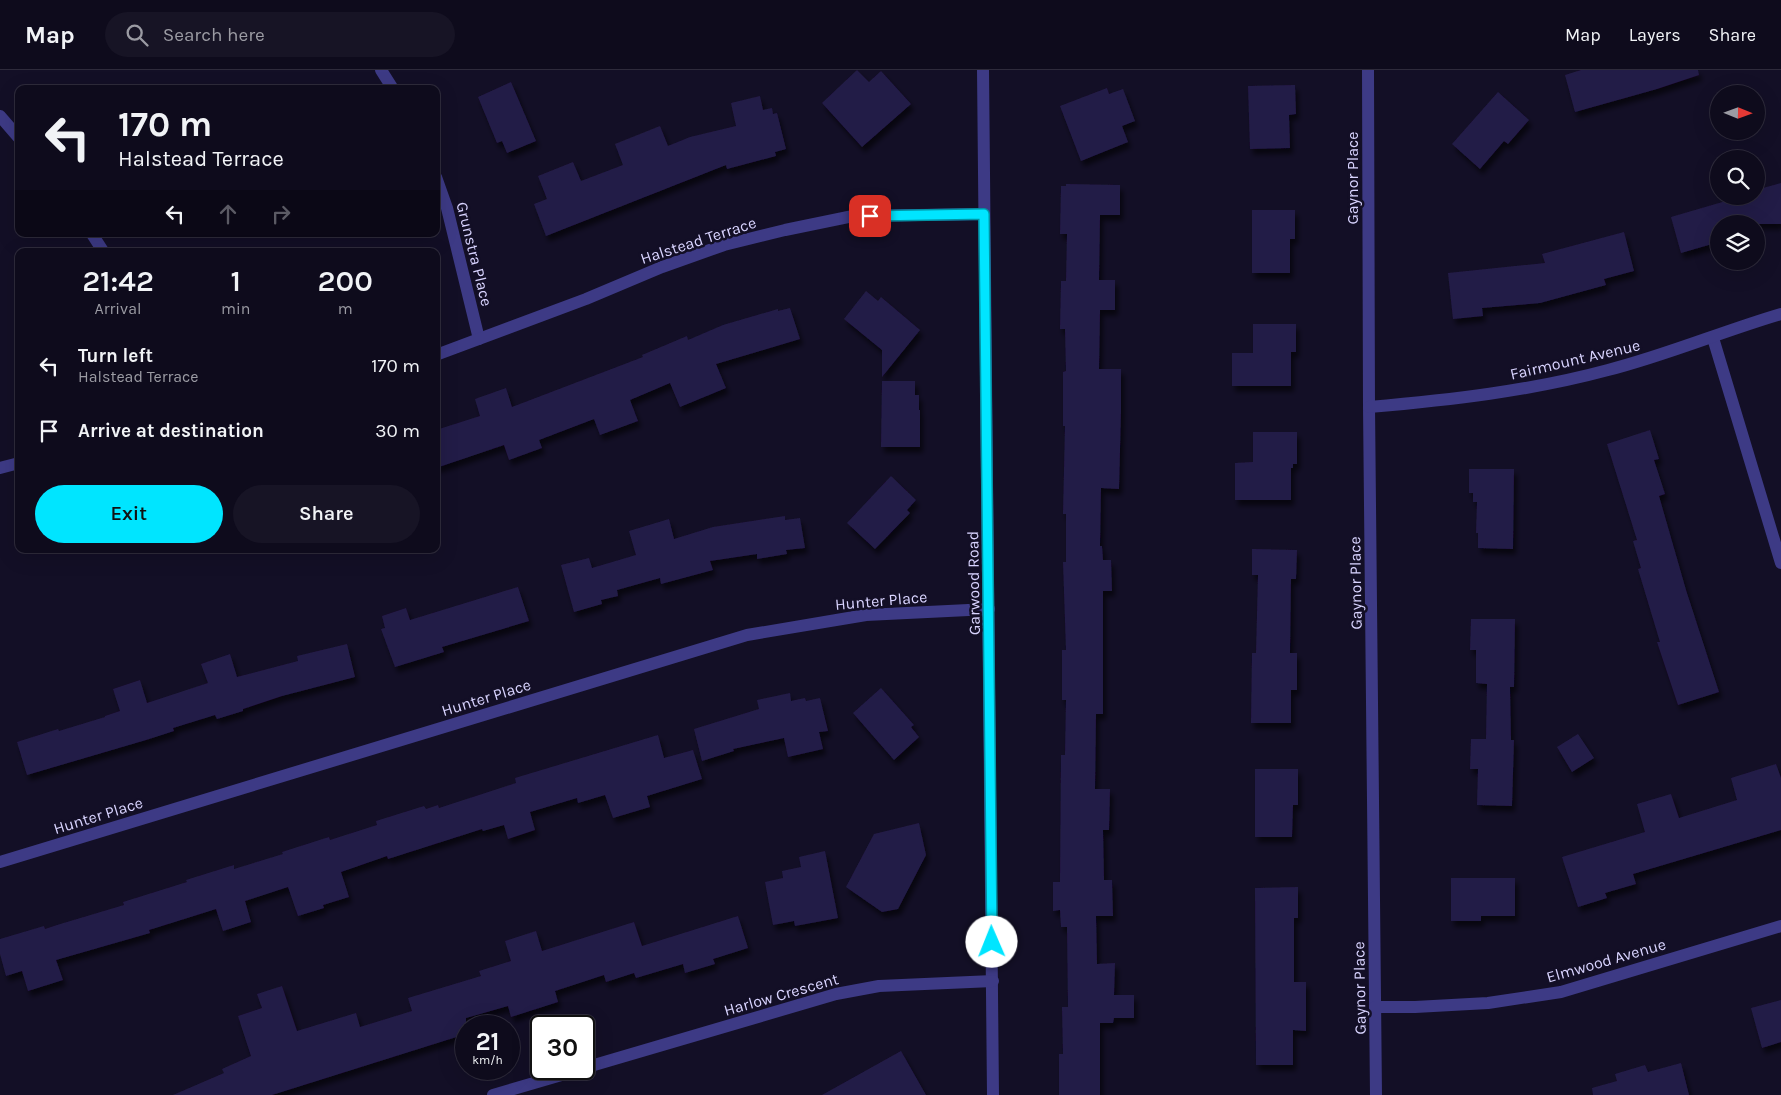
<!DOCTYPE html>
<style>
:root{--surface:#0e0b1c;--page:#171425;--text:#f1f3f6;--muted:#9b9ba3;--line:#2e2b3b;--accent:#00e5ff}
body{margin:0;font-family:Karla,sans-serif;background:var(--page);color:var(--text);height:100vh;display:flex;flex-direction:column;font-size:19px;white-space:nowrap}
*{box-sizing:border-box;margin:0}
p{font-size:16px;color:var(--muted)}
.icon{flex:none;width:28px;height:28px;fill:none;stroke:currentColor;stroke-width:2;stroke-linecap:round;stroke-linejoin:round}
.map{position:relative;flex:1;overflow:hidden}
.sheet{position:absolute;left:15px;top:178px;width:425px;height:305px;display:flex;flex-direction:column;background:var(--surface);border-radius:10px;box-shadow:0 5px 20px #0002,0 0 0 1px var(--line)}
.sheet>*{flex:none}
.guide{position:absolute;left:15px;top:15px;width:425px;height:152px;border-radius:10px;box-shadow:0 5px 20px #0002,0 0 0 1px var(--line);background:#0e0b1c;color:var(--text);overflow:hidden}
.needle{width:32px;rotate:91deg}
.buttons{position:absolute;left:1710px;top:15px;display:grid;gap:10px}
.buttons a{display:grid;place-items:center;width:55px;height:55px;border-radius:50%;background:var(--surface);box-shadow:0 5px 20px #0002,0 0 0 1px var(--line);font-size:25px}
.speed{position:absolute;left:455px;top:945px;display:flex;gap:10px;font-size:25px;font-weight:700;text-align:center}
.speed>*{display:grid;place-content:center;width:65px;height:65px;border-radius:50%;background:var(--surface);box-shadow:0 5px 20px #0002,0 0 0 1px var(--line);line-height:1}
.speed small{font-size:12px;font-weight:400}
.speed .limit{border:2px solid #111;border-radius:8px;background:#fff;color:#111}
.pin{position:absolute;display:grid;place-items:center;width:42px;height:42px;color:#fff;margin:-21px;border-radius:10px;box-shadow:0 2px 8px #0006}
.me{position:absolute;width:55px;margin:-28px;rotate:359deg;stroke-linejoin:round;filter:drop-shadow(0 0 4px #0008)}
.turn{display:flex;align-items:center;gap:18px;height:105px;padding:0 20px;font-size:22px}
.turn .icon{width:65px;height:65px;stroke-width:2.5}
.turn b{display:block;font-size:35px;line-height:42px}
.lanes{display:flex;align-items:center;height:48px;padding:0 20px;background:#0003;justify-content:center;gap:25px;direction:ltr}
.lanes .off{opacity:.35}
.eta{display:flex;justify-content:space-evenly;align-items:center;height:85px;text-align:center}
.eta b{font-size:30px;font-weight:600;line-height:35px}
.primary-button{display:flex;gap:10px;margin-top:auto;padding:10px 20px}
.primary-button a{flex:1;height:58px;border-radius:30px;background:var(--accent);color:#111;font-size:20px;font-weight:600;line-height:58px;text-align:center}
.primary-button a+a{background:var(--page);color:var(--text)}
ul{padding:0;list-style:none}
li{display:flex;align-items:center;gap:15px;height:65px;padding:0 20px}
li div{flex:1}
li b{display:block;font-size:19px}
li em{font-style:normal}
header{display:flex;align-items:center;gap:30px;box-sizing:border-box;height:70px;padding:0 25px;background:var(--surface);border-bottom:1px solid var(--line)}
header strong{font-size:24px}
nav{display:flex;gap:28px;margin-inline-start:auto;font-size:18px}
.search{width:350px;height:45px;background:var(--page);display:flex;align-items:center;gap:12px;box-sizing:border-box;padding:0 18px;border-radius:28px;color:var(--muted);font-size:19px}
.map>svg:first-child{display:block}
.building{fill:#241b47;filter:url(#shadow)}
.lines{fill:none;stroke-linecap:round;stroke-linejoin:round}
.minor{stroke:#3d3a85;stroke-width:12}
.route-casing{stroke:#0095a6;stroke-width:12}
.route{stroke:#00e5ff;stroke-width:9}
.labels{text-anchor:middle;stroke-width:5;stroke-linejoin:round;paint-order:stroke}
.street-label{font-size:16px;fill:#d9d4ff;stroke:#130f26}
</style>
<header>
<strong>Map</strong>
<div class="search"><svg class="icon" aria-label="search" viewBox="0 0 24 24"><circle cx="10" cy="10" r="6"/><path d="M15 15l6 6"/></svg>Search here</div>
<nav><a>Map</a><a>Layers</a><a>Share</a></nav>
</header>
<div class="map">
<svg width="1781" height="1025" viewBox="0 0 1781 1025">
<defs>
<filter id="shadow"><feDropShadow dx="3" dy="5.5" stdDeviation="2.5" flood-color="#0009"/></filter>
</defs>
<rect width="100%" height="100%" fill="#130f26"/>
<g class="building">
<polygon points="857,0 869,12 881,1 911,34 862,77 822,33"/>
<polygon points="1581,0 1698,0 1699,5 1657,19 1575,42 1565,5"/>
<polygon points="511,12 536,71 507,83 502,71 497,73 478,27"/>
<polygon points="1295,15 1296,44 1289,45 1290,78 1250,79 1248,16"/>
<polygon points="1107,18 1109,24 1123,19 1135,51 1122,56 1128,72 1081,91 1060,36"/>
<polygon points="1498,22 1529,50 1508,74 1504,71 1480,99 1452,74"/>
<polygon points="760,26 763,40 772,38 773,44 777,43 786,79 775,82 776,86 727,99 726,95 546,166 534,134 547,129 538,106 573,92 581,111 623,95 615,74 660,56 668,76 690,67 736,56 731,33"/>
<polygon points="1781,113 1781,154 1719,154 1719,172 1681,183 1671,147 1743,126 1756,126 1756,120"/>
<polygon points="1066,114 1120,115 1120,145 1100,145 1099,210 1115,210 1115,240 1100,240 1099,299 1121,299 1121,341 1119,419 1101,418 1100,476 1102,476 1103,490 1111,490 1112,521 1103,521 1103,644 1096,644 1095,719 1110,719 1109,760 1103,760 1104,810 1112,810 1113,846 1096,846 1097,894 1115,893 1114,925 1134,925 1134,948 1114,948 1113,953 1100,953 1100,1025 1059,1025 1059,984 1063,984 1062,937 1068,937 1067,857 1061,857 1060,840 1053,841 1053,812 1060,812 1061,685 1065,685 1066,630 1062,630 1062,580 1066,580 1063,492 1066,492 1066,444 1063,444 1065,356 1063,356 1063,302 1066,301 1065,259 1060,259 1061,211 1066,211 1067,164 1060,164 1061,116 1066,116"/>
<polygon points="1252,140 1295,140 1295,169 1290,169 1290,203 1252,203"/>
<polygon points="1624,162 1634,201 1604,209 1606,215 1540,233 1482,238 1483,246 1453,249 1448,203 1545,193 1542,184"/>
<polygon points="866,221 878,231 881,227 920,260 882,307 882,280 844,249"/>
<polygon points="790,238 800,269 716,294 726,318 680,337 670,313 630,330 638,351 600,365 594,349 539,370 542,378 509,390 504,375 436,398 436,360 480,346 475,329 506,318 512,337 643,287 642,285 687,266 688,270 723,255 778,239 778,241"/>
<polygon points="1253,254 1296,254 1296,282 1291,282 1291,316 1232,316 1232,283 1253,283"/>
<polygon points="882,311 915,311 915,325 919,325 919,340 920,340 920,377 881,377"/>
<polygon points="1650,360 1659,389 1654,390 1665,424 1659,426 1686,520 1719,622 1678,635 1657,572 1660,572 1638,499 1641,498 1633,471 1637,470 1607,374"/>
<polygon points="1253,362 1297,362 1297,394 1293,394 1293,398 1291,398 1291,430 1235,430 1235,393 1253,392"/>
<polygon points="1469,399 1514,399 1513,479 1478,478 1478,463 1476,463 1477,432 1473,432 1473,423 1469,423"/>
<polygon points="891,406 916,430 907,440 910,443 875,479 847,453"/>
<polygon points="785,446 785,450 800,448 805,478 786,480 787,484 757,489 757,484 710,491 713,500 661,514 660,508 617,520 618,526 601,530 602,534 574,542 561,495 589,488 592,498 636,485 629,461 669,449 674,469 713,457"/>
<polygon points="1252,479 1297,480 1296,509 1291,509 1290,583 1297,583 1297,620 1291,620 1291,653 1251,653 1252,583 1256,583 1258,505 1252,505"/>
<polygon points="518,517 529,551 442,577 444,582 395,597 381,559 385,558 382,546 406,538 410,550"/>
<polygon points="1471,549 1515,549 1514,617 1510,617 1511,670 1514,670 1512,736 1477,735 1478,699 1470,699 1471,669 1486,669 1487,614 1476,613 1476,580 1470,580"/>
<polygon points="347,574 355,607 282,626 243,639 243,641 217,649 215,645 173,658 174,661 146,670 27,705 17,672 58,659 59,661 105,647 105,646 120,641 113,619 140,610 147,633 208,613 201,594 230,584 237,607 298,591 297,586"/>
<polygon points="881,618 914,655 911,657 919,667 894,690 853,643"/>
<polygon points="790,623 791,631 805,628 806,631 820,628 828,661 819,662 823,679 788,687 784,668 733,679 734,681 702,691 694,659 759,639 757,630"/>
<polygon points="1578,664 1594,688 1572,702 1557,677"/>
<polygon points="658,665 664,688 693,680 702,709 647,726 650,737 613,748 605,725 578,733 577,728 530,742 535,760 508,769 504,755 483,761 482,759 388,789 387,786 341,802 349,827 323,835 324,838 298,846 288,817 245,831 251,852 223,861 216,839 149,860 150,863 56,890 63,910 28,921 22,901 6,906 0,884 0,869 44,856 45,859 57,855 124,835 123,832 187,812 186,810 234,795 234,799 283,784 282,782 329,767 330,770 377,755 376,751 424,736 426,739 438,735 439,738 516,713 515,708"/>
<polygon points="1776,694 1781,708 1781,760 1633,804 1636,814 1605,823 1607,828 1578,837 1562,787 1645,762 1637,734 1671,724 1679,748 1737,730 1731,708"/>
<polygon points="1255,699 1298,699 1298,735 1293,735 1292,767 1255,767"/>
<polygon points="919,753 926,785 898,839 882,842 846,817 874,764"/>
<polygon points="825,781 838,848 795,856 794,851 773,855 765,812 783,808 782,801 801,797 799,787"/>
<polygon points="1451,808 1515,808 1515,846 1481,846 1481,851 1451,851"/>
<polygon points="1298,817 1298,848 1294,848 1294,912 1306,912 1306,961 1293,960 1293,995 1256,995 1255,818"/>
<polygon points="738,846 748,878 713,889 715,894 685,903 683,894 636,908 634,903 606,912 604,905 555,921 558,932 511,947 508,936 466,948 466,964 272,1025 173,1025 224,1003 222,999 251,986 238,946 262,938 257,924 282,916 297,961 356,943 360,957 412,941 408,928 481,906 479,901 511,891 505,871 536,861 542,881 634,852 642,876"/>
<polygon points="1781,930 1781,972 1762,978 1751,938"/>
<polygon points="901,981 926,1025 822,1025"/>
<polygon points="1681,993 1689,1025 1593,1025 1592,1018 1617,1011 1615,1004 1645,995 1648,1002"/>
</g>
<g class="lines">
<g class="minor">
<polyline points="381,0 393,19"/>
<polyline points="983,0 993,1025"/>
<polyline points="1368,0 1369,337 1376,1025"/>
<polyline points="0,46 19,68"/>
<polyline points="436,107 447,138 479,269"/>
<polyline points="92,164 103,181"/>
<polyline points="1713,268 1781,493"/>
<polyline points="436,285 586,229 662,197 724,175 785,160 853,146 984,144"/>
<path d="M1369 337C1450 330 1530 321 1608 300 1667 285 1723 261 1781 244"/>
<polyline points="0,398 19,393"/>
<polyline points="0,792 747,565 866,545 989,539"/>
<polyline points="1375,937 1415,937 1488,933 1561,922 1781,856"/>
<polyline points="584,998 836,924 879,916 993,911"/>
<polyline points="493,1025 582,999"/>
</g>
</g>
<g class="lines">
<defs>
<polyline id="route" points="870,146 984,144 992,872"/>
</defs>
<use href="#route" class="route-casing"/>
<use href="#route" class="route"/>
</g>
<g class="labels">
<g class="street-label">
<text transform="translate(1352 108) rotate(-90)" y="6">Gaynor Place</text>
<text transform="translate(698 170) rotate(-18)" y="6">Halstead Terrace</text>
<text transform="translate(475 184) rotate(76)" y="6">Grunstra Place</text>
<text transform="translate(1575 289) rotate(-13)" y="6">Fairmount Avenue</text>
<text transform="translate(973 513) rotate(-91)" y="6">Garwood Road</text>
<text transform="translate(1355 513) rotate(-91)" y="6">Gaynor Place</text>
<text transform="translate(881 530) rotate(-5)" y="6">Hunter Place</text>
<text transform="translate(486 627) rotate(-17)" y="6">Hunter Place</text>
<text transform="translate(98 745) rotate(-17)" y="6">Hunter Place</text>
<text transform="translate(1606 890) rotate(-16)" y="6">Elmwood Avenue</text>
<text transform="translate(1359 918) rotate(-91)" y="6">Gaynor Place</text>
<text transform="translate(781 924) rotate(-16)" y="6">Harlow Crescent</text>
</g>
</g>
</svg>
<div class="buttons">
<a><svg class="needle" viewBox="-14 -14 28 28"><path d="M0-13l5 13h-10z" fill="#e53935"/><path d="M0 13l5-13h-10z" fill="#9b9ba3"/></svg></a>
<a><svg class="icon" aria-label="search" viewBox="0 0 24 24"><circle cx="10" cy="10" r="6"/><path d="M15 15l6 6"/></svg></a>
<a><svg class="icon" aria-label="layers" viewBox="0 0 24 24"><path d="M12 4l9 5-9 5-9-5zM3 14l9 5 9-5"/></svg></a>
</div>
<div class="speed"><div>21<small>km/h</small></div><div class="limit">30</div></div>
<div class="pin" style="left:870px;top:146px;background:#d93025"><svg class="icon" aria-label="arrive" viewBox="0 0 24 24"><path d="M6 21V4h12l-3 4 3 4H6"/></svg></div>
<svg class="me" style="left:992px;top:872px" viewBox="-20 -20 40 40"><circle r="19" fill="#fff"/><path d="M0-13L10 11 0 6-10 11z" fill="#00e5ff"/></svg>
<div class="guide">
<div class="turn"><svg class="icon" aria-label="left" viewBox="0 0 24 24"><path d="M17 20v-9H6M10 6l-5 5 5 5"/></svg><div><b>170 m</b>Halstead Terrace</div></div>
<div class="lanes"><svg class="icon" aria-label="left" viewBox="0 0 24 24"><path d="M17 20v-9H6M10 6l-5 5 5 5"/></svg><svg class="icon off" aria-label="ahead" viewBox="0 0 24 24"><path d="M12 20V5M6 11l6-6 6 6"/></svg><svg class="icon off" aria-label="right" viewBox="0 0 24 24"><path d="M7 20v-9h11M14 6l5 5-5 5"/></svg></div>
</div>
<section class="sheet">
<div class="eta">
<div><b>21:42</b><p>Arrival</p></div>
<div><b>1</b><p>min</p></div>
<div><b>200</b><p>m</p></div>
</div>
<ul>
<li><svg class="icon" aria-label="left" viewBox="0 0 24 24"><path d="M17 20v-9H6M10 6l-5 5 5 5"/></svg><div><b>Turn left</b><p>Halstead Terrace</p></div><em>170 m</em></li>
<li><svg class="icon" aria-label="arrive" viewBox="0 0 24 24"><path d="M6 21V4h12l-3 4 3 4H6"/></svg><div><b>Arrive at destination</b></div><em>30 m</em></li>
</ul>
<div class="primary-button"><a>Exit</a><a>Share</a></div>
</section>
</div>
